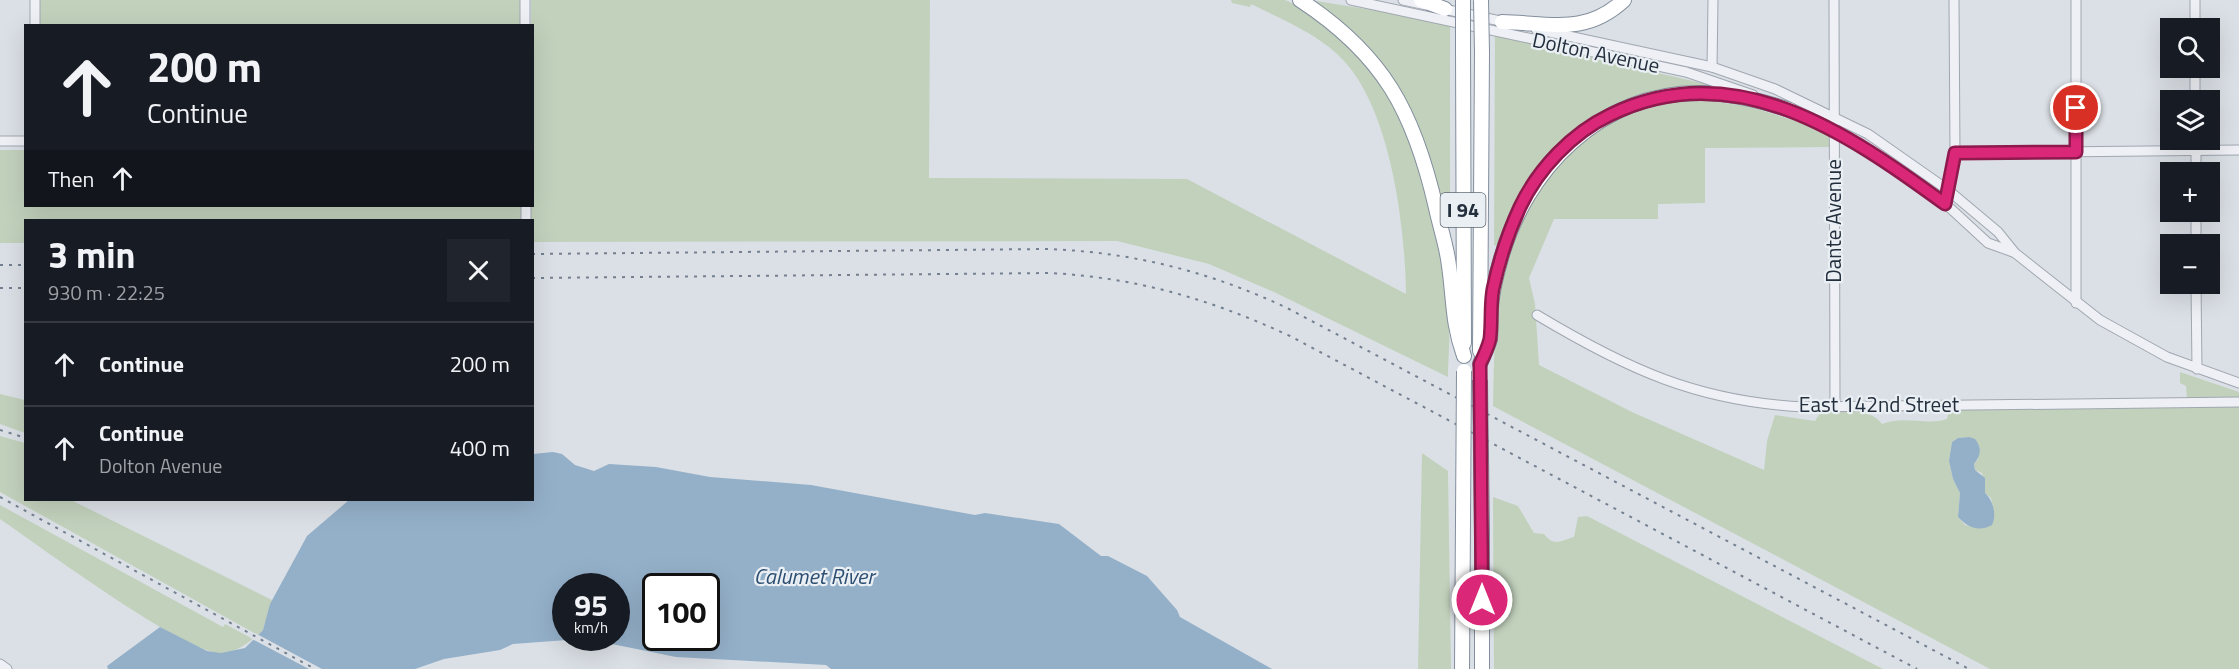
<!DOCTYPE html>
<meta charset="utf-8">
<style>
:root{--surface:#171b24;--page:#20242c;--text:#f1f3f6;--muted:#9ea1a6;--line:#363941}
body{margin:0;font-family:"Titillium Web",sans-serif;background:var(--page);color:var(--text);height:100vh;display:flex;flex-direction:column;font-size:22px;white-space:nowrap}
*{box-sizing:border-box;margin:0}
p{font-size:20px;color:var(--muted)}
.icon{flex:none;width:33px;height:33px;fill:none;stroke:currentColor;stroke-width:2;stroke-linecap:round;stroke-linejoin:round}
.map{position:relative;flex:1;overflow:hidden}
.drawer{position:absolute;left:24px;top:219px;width:510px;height:282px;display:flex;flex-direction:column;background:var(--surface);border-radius:0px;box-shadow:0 6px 24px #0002}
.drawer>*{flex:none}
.banner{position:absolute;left:24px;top:24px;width:510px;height:183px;border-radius:0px;box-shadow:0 6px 24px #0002;background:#171b24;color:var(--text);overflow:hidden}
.buttons{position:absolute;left:2160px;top:18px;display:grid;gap:12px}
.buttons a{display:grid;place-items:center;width:60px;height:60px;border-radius:0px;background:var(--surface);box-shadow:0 6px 24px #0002;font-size:30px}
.speed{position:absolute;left:552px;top:573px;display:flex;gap:12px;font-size:30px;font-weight:700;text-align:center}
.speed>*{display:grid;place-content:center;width:78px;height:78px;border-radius:50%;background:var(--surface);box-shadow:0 6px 24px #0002;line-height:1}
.speed small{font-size:15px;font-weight:400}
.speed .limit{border:3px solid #111;border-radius:9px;background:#fff;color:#111}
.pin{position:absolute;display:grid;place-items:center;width:51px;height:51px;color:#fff;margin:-26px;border:3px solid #fff;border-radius:50%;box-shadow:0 2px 6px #0007}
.me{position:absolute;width:66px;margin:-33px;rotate:0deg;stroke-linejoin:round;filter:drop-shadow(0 0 4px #0008)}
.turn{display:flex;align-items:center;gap:21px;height:126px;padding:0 24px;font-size:27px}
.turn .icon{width:78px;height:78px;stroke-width:2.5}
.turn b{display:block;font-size:42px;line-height:51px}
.then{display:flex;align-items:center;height:57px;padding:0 24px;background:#0003;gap:12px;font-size:22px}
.round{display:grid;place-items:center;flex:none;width:63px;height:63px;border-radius:0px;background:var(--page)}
.head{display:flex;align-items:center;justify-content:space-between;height:102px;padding:0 24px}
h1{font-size:36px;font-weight:700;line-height:45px}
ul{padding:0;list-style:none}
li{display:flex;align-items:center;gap:18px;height:84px;padding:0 24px;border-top:2px solid var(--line)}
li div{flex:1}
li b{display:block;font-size:22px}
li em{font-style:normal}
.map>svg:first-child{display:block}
.green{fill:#c2d1bc;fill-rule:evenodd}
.water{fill:#94b0c9;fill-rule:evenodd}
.pier{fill:#dbe0e6}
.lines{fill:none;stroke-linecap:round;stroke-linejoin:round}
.minor-casing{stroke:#a0a7b0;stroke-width:11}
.highway-casing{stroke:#828e9d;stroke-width:16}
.minor{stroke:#eef0f5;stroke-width:9}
.highway{stroke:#fff;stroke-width:14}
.rail{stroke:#748090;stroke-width:2;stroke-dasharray:3 6;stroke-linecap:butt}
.highway-bridge-casing{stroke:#828e9d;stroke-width:16;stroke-linecap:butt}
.highway-bridge{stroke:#fff;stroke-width:14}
.route-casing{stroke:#8e194d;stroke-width:15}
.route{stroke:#db2777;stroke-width:10}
.labels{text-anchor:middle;stroke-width:4.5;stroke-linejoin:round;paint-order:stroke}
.shield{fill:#eaeff4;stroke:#5f6974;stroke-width:1.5}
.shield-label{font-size:20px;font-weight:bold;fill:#242f3d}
.street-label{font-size:21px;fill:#242f3d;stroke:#eaeff4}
.water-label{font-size:22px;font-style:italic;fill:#2d4f72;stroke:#eaeff4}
</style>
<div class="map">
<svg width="2239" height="669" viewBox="0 0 2239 669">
<rect width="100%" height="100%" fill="#dbe0e6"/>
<g class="green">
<rect x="40" y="0" width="481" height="25"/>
<path d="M531 0H930L929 178 1187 179 1406 294C1405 226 1391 113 1345 62 1321 35 1283 20 1251 4L1250 7 1232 3 1231 0H1285C1310 10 1332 28 1351 48 1359 57 1369 65 1376 75 1425 141 1445 246 1449 327 1450 344 1448 361 1448 377L1274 292 1209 264 1117 241 533 242 532 220H26L25 243H0V150H25L26 206H532Z"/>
<path d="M1316 1 1385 12 1450 26V222H1447C1431 166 1418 103 1378 58 1359 37 1337 21 1315 4Z"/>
<path d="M1495 35 1723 88C1694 91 1664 91 1636 98 1587 110 1541 156 1518 200 1511 215 1505 231 1499 247L1494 245Z"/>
<path d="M1692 99 1747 106 1822 129 1829 137V147L1705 148V203L1658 204V219H1554L1529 278 1535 304 1539 365 1632 412 1764 470 1767 441 1775 415 1815 421 1820 413C1841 412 1869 406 1882 424 1904 415 1926 426 1947 419L1949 410 2239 406V669H1990L1493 406C1494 363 1494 321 1502 279 1505 258 1514 238 1523 219 1557 143 1610 107 1692 99ZM1969 437 1978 459 1974 464 1975 470 1982 473 1985 493 1991 498 1993 508 1978 528 1965 525 1958 517 1960 493 1953 479 1949 461 1952 442 1958 438Z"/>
<polygon points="2180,372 2239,392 2239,399 2187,399 2186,386 2180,383"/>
<polygon points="0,394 25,400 25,433 0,424"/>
<polygon points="0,436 25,443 26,500 71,500 272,600 263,630 258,635 0,492"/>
<polygon points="1422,453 1448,471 1451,669 1418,669"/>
<path d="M1493 497 1518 506 1534 533 1544 534C1554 547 1560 541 1574 537L1578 517 1587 516 1883 669H1494Z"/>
<path d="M0 505 223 627 225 624 253 639C243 646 234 653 220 653 184 653 38 545 0 519Z"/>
</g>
<g class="water">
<path d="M1969 437 1975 439C1982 448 1981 455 1974 464L1975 470 1985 478V493C1993 500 1997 515 1992 525 1979 532 1968 528 1958 517L1960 493 1953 479 1949 461 1952 442 1958 438Z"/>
<path d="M553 452 562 454 575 465 594 471 609 464 656 467 710 477 811 485 975 515 985 513 1059 524 1101 556H1108L1147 576 1177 610 1180 617 1272 669H831L826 665 676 657 607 643 567 640 513 644 500 650 444 659 415 669H108L107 666 160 627 207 651 221 653 245 648 263 630 270 604 307 536 349 500H532L533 454ZM566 586H616V638H566ZM656 586H706V638H656Z"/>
</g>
<polygon class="pier" points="255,633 322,669 309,669 250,638"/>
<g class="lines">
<defs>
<g id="minor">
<polyline points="35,0 35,26"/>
<polyline points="525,0 525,26"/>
<polyline points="1351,0 1686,72 1753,95"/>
<polyline points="1403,0 1426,5"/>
<polyline points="1834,0 1835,406"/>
<polyline points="2076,0 2076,303"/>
<polyline points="2195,0 2195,28"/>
<polyline points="1439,8 1505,22"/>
<polyline points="1536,29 1712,67 1775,89 1868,134 1948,190 1998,232 2015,253 2100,320 2167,357 2239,383"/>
<polyline points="1712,67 1713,0"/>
<polyline points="2195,68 2195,100"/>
<polyline points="1785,108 1861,144 1950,208 1988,243 2013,252"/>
<polyline points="0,141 26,141"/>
<polyline points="1955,153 2239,150"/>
<polyline points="2196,172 2196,140"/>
<polyline points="1945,204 1955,153 1954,0"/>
<polyline points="526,206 526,220"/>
<polyline points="2196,212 2196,244"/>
<polyline points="2196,284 2197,369"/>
<path d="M1537 315C1627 369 1698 402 1805 407L2239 402"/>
<polyline points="0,664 7,669"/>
</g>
<g id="highway">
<path d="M1300 0C1384 55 1414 112 1436 208 1440 227 1447 247 1449 266 1454 301 1452 322 1464 356"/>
<polyline points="1421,0 1445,9"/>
<path d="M1502 22C1550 23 1585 36 1624 0"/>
<polyline points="1463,48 1464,343"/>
<polyline points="1480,351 1482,52"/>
<path d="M1480 364C1483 356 1488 347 1490 339 1491 328 1490 317 1491 307 1492 292 1496 276 1500 262 1525 169 1600 92 1701 93 1731 93 1762 101 1790 110"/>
<polyline points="1482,530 1482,669"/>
<polyline points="1462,669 1463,520"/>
</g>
</defs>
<use href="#minor" class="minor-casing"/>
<use href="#highway" class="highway-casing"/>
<use href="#minor" class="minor"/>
<use href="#highway" class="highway"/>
<g class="rail">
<path d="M532 254 1047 249C1132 252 1212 272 1289 309L1969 669"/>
<polyline points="0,265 26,265"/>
<path d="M532 278 1050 273C1138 278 1210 299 1290 336L1917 669"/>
<polyline points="0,288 26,288"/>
<polyline points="0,430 26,438"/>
<polyline points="0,497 315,669"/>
</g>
<defs>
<g id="highway-bridge">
<polyline points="1463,0 1463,48"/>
<polyline points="1481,0 1482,52"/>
<polyline points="1480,380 1482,530"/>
<polyline points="1463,520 1464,371"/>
</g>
</defs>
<use href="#highway-bridge" class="highway-bridge-casing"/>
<use href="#highway-bridge" class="highway-bridge"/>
</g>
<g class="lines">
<defs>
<path id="route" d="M1482 600 1480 364C1484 356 1488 347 1490 339 1492 322 1490 306 1493 289 1499 261 1508 233 1520 207 1538 169 1572 133 1610 115 1734 54 1848 133 1945 204L1955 153 2076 152V108"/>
</defs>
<use href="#route" class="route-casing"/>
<use href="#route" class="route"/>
</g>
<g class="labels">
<rect class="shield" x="1440.5" y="193" width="45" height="34" rx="4.5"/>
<g class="shield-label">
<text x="1463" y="217">I 94</text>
</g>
<g class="street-label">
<text transform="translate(1596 53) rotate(12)" y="7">Dolton Avenue</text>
<text transform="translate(1834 221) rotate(-90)" y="7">Dante Avenue</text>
<text x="1879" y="412">East 142nd Street</text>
</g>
<g class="water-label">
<text x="814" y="584">Calumet River</text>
</g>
</g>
</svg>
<div class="buttons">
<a><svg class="icon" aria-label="search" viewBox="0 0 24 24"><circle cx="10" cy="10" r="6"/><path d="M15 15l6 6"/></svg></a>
<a><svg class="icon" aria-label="layers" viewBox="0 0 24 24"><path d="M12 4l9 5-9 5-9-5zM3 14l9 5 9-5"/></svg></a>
<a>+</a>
<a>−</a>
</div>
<div class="speed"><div>95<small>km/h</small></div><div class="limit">100</div></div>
<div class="pin" style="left:2076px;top:108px;background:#d93025"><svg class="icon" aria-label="arrive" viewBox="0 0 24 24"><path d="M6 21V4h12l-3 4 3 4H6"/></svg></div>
<svg class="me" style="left:1482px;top:600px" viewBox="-20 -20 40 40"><circle r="17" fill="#db2777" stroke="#fff" stroke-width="3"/><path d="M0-11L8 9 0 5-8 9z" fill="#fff"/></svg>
<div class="banner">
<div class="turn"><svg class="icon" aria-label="ahead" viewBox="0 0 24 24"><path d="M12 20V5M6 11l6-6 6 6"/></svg><div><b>200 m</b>Continue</div></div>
<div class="then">Then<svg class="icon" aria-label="ahead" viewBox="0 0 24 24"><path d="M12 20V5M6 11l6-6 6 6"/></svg></div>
</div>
<section class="drawer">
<div class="head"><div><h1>3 min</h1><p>930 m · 22:25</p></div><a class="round"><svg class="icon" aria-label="close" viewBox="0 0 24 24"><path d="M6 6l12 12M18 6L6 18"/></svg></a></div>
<ul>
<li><svg class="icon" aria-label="ahead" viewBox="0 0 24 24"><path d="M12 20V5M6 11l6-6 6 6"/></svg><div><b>Continue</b></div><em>200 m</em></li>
<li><svg class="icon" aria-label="ahead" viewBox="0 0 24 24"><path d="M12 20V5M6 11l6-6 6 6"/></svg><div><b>Continue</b><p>Dolton Avenue</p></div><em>400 m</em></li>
</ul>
</section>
</div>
